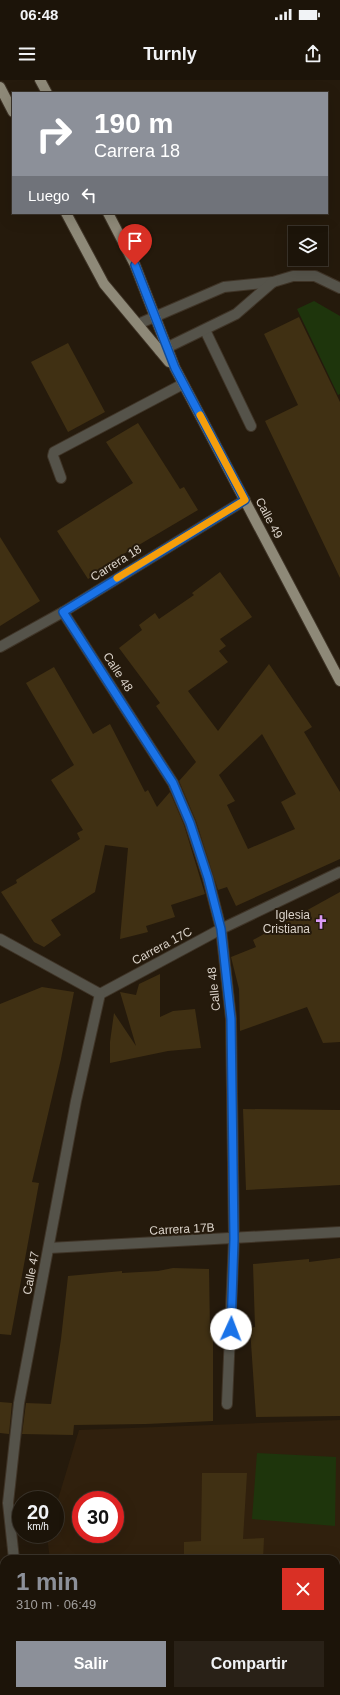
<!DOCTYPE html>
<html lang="es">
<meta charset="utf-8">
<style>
:root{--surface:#1c1409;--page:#292117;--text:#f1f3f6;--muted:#a09e9c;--line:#3a332a;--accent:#8c9099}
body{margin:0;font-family:Helvetica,sans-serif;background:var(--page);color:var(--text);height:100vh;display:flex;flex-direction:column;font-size:15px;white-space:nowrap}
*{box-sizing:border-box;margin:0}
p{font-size:13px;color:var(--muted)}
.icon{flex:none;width:22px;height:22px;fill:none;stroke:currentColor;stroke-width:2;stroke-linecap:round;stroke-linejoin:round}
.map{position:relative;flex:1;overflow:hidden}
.drawer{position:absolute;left:0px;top:1475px;width:340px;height:140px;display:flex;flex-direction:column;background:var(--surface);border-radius:12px 12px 0 0;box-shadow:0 4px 16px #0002,0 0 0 1px var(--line)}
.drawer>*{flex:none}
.guide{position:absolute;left:12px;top:12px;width:316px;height:122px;border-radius:0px;box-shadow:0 4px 16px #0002,0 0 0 1px var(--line);background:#8c9099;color:#fff;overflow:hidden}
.tools{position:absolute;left:288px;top:146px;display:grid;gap:8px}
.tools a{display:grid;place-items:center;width:40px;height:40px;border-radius:0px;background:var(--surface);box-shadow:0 4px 16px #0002,0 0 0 1px var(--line);font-size:20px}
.speed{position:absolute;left:12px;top:1411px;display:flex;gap:8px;font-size:20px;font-weight:700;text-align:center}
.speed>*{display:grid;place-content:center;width:52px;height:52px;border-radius:50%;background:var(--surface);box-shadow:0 4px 16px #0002,0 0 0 1px var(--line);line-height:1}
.speed small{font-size:10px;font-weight:400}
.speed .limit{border:6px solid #d22;background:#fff;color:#111}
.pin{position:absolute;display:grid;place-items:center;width:34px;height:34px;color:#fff;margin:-41px -17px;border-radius:50% 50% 50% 0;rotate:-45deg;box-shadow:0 0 4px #0007}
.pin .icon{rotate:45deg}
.me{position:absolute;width:44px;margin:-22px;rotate:2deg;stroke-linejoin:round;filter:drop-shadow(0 0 3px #0008)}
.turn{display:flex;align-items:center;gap:14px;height:84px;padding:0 16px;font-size:18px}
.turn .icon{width:52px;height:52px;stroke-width:2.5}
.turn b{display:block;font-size:28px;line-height:34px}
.then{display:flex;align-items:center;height:38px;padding:0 16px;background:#0003;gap:8px;font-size:15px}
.round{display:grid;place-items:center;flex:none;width:42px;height:42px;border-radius:0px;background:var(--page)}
.overview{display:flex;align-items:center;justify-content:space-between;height:68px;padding:0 16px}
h1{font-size:24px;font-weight:600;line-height:30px;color:var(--accent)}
.button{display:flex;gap:8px;margin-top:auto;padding:8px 16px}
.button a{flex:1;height:46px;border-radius:0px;background:var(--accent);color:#fff;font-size:16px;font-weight:600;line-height:46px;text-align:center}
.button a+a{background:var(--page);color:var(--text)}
.status{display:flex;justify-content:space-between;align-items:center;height:28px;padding:0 20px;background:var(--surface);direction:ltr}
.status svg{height:11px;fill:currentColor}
header{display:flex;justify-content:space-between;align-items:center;height:52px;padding:0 16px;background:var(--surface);font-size:18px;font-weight:600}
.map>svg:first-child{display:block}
.built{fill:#30200d;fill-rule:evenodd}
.green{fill:#1e350c}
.building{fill:#403013;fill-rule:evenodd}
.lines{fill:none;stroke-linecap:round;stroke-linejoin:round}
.minor-casing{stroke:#3f3427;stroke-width:12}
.major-casing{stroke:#3f3427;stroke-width:12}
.minor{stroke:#55534a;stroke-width:10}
.major{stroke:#8e8978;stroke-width:10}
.route-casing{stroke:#114b97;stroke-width:10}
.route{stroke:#1a73e8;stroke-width:7}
.slow{stroke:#f59e0b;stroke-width:7}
.labels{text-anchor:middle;stroke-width:4;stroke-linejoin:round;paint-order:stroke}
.street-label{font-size:12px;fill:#dcd4cb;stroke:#251a0c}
.poi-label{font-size:12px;fill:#dcd4cb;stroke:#251a0c;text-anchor:end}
</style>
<div class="status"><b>06:48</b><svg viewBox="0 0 49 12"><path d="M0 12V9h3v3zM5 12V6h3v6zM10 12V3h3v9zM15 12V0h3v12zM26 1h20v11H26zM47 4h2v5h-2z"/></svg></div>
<header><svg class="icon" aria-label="menu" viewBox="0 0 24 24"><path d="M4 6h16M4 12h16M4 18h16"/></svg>Turnly<svg class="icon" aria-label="share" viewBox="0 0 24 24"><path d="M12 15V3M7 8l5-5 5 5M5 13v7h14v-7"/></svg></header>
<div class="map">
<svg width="340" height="1615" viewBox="0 0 340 1615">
<rect width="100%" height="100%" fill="#251a0c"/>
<path class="built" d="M340 1340V1615H79L78 1611H336V1479H50L47 1457V1454H55V1429L79 1350ZM81 1420H115V1454H81Z"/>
<g class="green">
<polygon points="314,221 340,236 340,314 338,315 297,229"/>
<polygon points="257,1373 336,1377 335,1446 252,1439"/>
</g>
<g class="building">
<polygon points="299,237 340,322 340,498 265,341 298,325 264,254"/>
<polygon points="68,263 105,332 68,352 31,282"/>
<polygon points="138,343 180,409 184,407 198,430 110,482 111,484 88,499 57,451 133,403 106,362"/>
<polygon points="0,457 40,521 0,546"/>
<path d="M220 492 252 537 220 559 226 566 219 571 228 582 188 611 218 651 269 584 312 647 304 652 340 712V779L236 826 227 807 218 810 196 741 179 701 196 682 156 626 160 623 119 568 142 550 139 545 155 533 159 539 194 515 192 513ZM262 654 296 714 281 722 295 749 248 769 227 725 235 721 219 695Z"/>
<polygon points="54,587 93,654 110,644 145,712 148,710 157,727 170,712 184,745 205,814 171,825 175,837 146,846 148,852 120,859 128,768 105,765 95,812 51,840 61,855 44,867 34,862 1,812 17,803 16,800 80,759 77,753 83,750 51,700 74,685 26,603"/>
<polygon points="340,812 340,962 323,963 307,927 240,951 239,909 231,877 256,867 253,860"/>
<polygon points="160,894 160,937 173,931 195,929 201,968 168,971 110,983 110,962 114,933 136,966 120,912 136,915 139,904"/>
<polygon points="42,907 74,912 61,979 32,1102 39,1103 11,1255 0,1254 0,924"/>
<polygon points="243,1029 340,1030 340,1105 246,1110"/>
<polygon points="340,1178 340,1336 256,1337 250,1248 255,1247 253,1184 309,1179 309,1182"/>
<polygon points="173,1188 209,1189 210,1251 213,1251 213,1341 146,1344 74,1345 73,1355 22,1354 26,1323 51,1324 61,1259 68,1196 122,1191 122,1193 158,1191"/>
<polygon points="0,1322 12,1323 9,1354 0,1353"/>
<polygon points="202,1393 247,1393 243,1459 264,1458 263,1479 184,1479 184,1462 201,1461"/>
</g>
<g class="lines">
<defs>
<g id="minor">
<polyline points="138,244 224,207 273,202 293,196 315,196 340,208"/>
<polyline points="205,250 251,346"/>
<polyline points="160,271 236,234 273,202"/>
<polyline points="61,398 53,376 54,372 183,304"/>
<polyline points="63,532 173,703 190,743 208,798 221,849 231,939 234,1159 227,1324"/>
<polyline points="0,567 63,532 245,420"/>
<polyline points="0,859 100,914 221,849 340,792"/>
<polyline points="49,1168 340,1152"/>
<polyline points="14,1479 8,1423 19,1323 76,1021 100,914"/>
<polyline points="17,1615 17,1611"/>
</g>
<g id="major">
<polyline points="40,0 47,13"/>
<polyline points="0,7 13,32"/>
<polyline points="66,133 104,204 169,282"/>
<polyline points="108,133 135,185 175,288 340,601"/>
</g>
</defs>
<use href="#minor" class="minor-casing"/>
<use href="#major" class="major-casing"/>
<use href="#minor" class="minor"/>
<use href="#major" class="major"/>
</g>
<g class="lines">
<defs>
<polyline id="route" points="135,185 175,288 245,420 63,532 173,703 190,743 208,798 221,849 231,939 234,1159 231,1249"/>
</defs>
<use href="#route" class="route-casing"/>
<use href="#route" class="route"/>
<polyline class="slow" points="117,498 245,420 200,335"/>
</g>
<defs>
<symbol id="church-bare" viewBox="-9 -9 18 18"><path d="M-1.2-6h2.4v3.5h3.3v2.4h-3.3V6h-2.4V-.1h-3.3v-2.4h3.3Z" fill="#db9af6" stroke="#251a0c" stroke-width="2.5" paint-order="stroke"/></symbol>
</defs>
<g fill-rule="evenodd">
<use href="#church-bare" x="311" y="832" width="20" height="20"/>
</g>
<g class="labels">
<g class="street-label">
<text transform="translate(269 438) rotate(62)" y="4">Calle 49</text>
<text transform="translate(116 483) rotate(-32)" y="4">Carrera 18</text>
<text transform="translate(118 592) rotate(57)" y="4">Calle 48</text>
<text transform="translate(162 866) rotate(-28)" y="4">Carrera 17C</text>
<text transform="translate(214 909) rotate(-96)" y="4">Calle 48</text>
<text transform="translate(182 1149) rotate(-3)" y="4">Carrera 17B</text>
<text transform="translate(31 1193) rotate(-79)" y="4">Calle 47</text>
</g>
<g class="poi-label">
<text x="310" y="839">Iglesia<tspan x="310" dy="14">Cristiana</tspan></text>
</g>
</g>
</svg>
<div class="tools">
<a><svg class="icon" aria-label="layers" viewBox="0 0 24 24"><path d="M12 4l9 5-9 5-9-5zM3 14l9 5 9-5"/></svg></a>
</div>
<div class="speed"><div>20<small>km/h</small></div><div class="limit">30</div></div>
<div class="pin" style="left:135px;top:185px;background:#d93025"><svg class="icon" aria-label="arrive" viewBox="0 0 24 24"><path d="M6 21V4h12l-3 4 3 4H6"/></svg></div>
<svg class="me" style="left:231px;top:1249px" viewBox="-20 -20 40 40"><circle r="19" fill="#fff"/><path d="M0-13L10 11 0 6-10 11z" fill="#1a73e8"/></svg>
<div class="guide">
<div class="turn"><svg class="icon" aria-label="right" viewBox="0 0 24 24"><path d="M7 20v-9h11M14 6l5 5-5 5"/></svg><div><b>190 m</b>Carrera 18</div></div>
<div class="then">Luego<svg class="icon" aria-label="left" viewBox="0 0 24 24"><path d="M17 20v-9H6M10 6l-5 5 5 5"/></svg></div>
</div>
<section class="drawer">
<div class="overview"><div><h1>1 min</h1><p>310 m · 06:49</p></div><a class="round" style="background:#d93025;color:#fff"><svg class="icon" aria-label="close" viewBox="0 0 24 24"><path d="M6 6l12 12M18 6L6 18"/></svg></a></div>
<div class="button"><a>Salir</a><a>Compartir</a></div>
</section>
</div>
